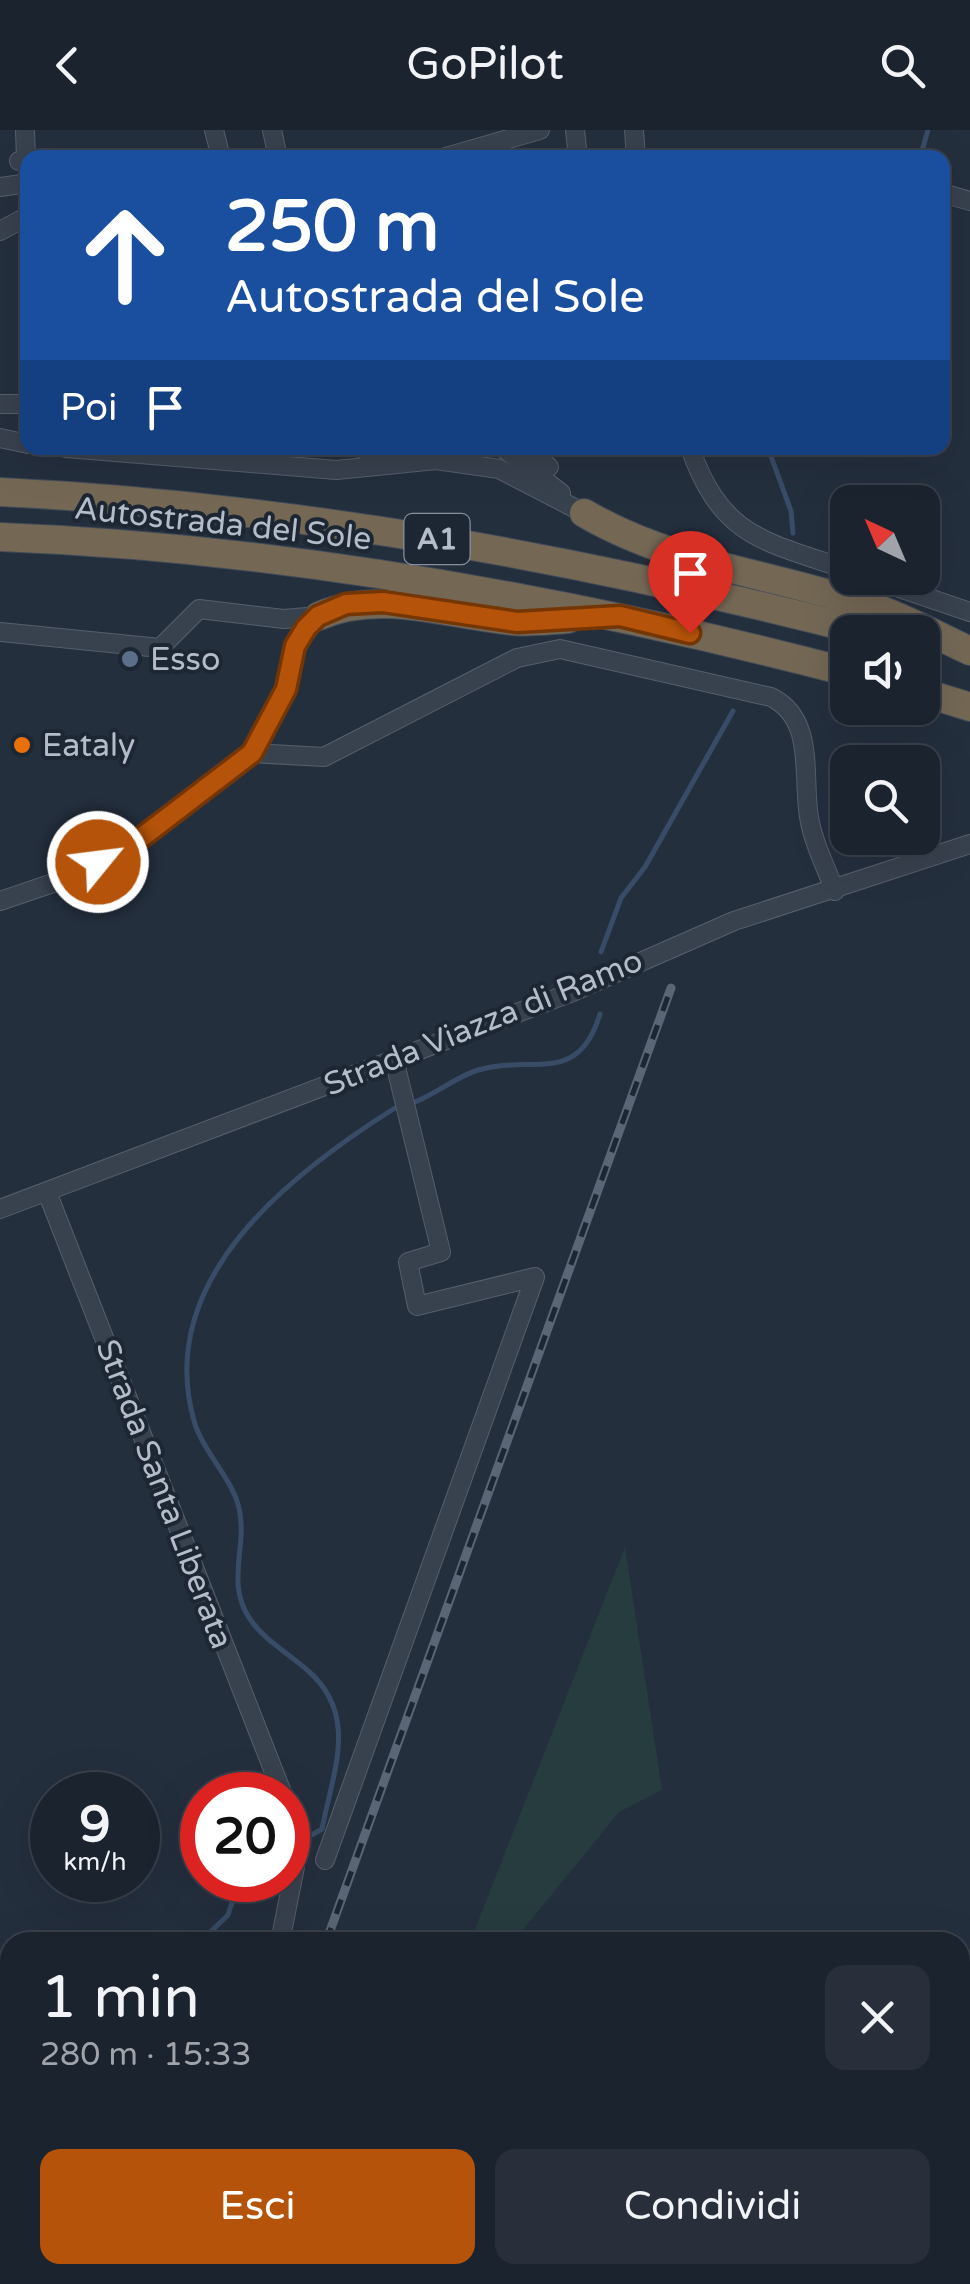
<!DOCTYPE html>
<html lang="it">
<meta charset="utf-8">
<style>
:root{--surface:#1b232e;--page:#282f3a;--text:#f1f3f6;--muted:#a0a4aa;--line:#39404a;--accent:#b45309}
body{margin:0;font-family:"Varela Round",sans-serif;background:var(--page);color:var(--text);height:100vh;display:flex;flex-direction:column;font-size:38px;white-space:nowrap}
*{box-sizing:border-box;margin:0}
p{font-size:32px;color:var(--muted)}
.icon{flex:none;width:55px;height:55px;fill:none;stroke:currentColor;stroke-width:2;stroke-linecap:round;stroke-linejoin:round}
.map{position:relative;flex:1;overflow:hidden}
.panel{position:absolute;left:0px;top:1802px;width:970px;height:352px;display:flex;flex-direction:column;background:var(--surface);border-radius:30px 30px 0 0;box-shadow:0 10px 40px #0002,0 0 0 2px var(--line)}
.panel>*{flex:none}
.hud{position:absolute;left:20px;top:20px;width:930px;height:305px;border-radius:20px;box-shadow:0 10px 40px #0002,0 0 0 2px var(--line);background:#1a4fa0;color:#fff;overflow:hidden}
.needle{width:65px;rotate:316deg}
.fabs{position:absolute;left:830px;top:355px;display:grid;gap:20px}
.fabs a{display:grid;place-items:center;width:110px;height:110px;border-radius:20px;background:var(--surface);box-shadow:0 10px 40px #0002,0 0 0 2px var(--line);font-size:50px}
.speed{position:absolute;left:30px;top:1642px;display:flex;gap:20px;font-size:50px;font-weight:700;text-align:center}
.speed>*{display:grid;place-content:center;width:130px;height:130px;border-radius:50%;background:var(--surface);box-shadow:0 10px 40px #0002,0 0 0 2px var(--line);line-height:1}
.speed small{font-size:25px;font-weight:400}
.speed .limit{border:15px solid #d22;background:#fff;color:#111}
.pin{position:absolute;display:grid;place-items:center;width:85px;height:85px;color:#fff;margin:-102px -42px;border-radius:50% 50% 50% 0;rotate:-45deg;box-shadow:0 0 10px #0007}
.pin .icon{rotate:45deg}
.me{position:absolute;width:110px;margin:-55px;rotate:61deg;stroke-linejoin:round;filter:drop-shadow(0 0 8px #0008)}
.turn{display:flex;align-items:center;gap:35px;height:210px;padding:0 40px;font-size:45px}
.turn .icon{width:130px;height:130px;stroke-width:2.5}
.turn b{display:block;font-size:70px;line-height:85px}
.then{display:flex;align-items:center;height:95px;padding:0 40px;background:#0003;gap:20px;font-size:38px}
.round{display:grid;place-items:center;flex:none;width:105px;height:105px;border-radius:20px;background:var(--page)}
.headline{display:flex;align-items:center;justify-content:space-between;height:170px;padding:0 40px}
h1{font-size:60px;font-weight:600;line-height:75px}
.button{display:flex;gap:20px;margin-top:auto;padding:20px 40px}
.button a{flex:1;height:115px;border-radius:20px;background:var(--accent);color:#fff;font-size:40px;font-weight:600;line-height:115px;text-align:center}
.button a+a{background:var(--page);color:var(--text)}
header{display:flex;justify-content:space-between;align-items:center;height:130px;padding:0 40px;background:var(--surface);font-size:45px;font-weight:600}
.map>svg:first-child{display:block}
.green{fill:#263c3f}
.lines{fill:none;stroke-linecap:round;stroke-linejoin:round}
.stream{stroke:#394c67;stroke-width:5}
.minor-casing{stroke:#565f6c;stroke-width:20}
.highway-casing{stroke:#434c59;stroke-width:30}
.minor{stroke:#38414e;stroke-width:18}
.highway{stroke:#746855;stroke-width:28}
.rail-casing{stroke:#5a6575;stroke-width:9}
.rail{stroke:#1d2633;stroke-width:5;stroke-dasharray:15;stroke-linecap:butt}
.route-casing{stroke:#753606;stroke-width:25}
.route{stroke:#b45309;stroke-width:18}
.service-dot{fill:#5c6f8a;stroke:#1d2633;stroke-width:4}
.food-dot{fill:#e8710a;stroke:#1d2633;stroke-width:4}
.labels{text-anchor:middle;stroke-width:8;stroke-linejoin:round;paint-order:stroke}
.shield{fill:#1d2633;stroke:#878f9c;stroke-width:2.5}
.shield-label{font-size:30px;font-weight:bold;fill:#b4bcc9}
.street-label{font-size:32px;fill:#b4bcc9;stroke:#1d2633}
.poi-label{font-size:32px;fill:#b4bcc9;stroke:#1d2633;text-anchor:start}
</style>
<header><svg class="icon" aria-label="back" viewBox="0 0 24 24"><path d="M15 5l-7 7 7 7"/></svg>GoPilot<svg class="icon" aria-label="search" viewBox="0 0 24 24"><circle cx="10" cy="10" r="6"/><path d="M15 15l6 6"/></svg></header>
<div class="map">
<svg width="970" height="2154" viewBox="0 0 970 2154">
<rect width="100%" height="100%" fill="#242f3e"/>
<g class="green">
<polygon points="625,1417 662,1660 619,1682 513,1812 470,1812"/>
<polygon points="339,2145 383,2145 379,2154 335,2154"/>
</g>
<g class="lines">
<g class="stream">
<polyline points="920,28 928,0"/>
<polyline points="768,318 791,381 793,403"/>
<polyline points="601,822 621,768 645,737 733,581"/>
<path d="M415 972C437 963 456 947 478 940 532 924 578 957 600 884"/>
<path d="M310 1706 322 1699C333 1641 360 1584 306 1539 288 1523 264 1510 250 1489 225 1453 248 1416 239 1378 232 1348 203 1322 194 1291 154 1149 290 1044 395 978"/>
<polyline points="200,1812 228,1785 239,1750"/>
<polyline points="141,2154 144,2145"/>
</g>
<defs>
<g id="minor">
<polyline points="214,0 221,28"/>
<polyline points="272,0 278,28"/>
<polyline points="575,0 578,28"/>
<polyline points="634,0 636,28"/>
<polyline points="442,28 540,0"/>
<polyline points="19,31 26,30 25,0"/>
<polyline points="0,57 28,53"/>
<polyline points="942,63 970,71"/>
<polyline points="0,101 28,86"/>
<polyline points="0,274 28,274"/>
<polyline points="0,308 28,314"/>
<polyline points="66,318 336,340 387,335"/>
<polyline points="361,318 387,335 436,330 499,339 584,383"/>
<polyline points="503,318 561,363"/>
<polyline points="530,318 549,337"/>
<path d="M690 318C722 408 764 411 848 440"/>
<polyline points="870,448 970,482"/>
<polyline points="0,502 160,518 199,479 284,489 318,486"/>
<path d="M252 623 324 627 517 528 560 519 771 567C816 589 802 647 809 687 813 712 826 738 835 761"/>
<polyline points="0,771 62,750 133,714 252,623 287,559 295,516 319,486"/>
<polyline points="47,1062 283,1665"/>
<polyline points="0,1079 570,863 734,791 970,714"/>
<polyline points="325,1730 535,1147 417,1176 408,1132 441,1122 394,929"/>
<polyline points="280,1812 295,1737 288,1675"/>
<polyline points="172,2154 175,2145"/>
</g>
<g id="highway">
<path d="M0 362C294 376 582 429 866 502"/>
<path d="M584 383C676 437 779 444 878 479 909 490 940 507 970 521"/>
<path d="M0 407C286 418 572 470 848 542"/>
<path d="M319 486C381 459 448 485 513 491 531 493 550 490 568 489"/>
<polyline points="922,562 970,577"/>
</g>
</defs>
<use href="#minor" class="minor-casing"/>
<use href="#highway" class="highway-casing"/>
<use href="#minor" class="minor"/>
<use href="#highway" class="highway"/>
<defs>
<g id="rail">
<polyline points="326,1812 671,858"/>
<polyline points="202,2154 205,2145"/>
</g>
</defs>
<use href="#rail" class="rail-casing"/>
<use href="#rail" class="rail"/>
</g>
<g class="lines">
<defs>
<polyline id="route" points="98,732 133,714 252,623 286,559 295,516 306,498 318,486 346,474 383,472 517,492 620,486 690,503"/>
</defs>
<use href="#route" class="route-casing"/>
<use href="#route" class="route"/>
</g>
<circle class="service-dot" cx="130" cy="529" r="10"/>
<circle class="food-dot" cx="22" cy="615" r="10"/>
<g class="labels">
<rect class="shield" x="404.5" y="384" width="65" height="50" rx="8"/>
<g class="shield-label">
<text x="437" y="419">A1</text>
</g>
<g class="street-label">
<text transform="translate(223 393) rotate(6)" y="11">Autostrada del Sole</text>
<text transform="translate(483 892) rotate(-22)" y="11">Strada Viazza di Ramo</text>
<text transform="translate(165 1364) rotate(69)" y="11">Strada Santa Liberata</text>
</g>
<g class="poi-label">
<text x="150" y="540">Esso</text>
<text x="42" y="626">Eataly</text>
</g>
</g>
</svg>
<div class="fabs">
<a><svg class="needle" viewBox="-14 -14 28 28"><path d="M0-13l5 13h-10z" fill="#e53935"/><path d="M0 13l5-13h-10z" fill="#a0a4aa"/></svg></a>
<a><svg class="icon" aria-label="sound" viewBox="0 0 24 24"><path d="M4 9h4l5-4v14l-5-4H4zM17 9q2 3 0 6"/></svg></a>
<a><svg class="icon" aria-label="search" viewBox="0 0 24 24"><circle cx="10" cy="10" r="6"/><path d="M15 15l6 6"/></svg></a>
</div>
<div class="speed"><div>9<small>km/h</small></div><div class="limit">20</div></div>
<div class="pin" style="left:690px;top:503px;background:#d93025"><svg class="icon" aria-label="arrive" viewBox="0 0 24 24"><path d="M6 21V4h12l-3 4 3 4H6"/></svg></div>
<svg class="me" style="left:98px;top:732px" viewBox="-20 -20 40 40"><circle r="17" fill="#b45309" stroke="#fff" stroke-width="3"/><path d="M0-11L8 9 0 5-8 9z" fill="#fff"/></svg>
<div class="hud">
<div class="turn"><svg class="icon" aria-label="ahead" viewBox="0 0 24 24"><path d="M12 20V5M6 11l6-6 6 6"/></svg><div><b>250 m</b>Autostrada del Sole</div></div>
<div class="then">Poi<svg class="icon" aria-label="arrive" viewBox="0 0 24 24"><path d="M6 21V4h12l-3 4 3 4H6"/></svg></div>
</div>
<section class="panel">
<div class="headline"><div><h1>1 min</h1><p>280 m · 15:33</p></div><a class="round"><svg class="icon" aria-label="close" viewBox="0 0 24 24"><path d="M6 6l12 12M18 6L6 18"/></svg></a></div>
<div class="button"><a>Esci</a><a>Condividi</a></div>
</section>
</div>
